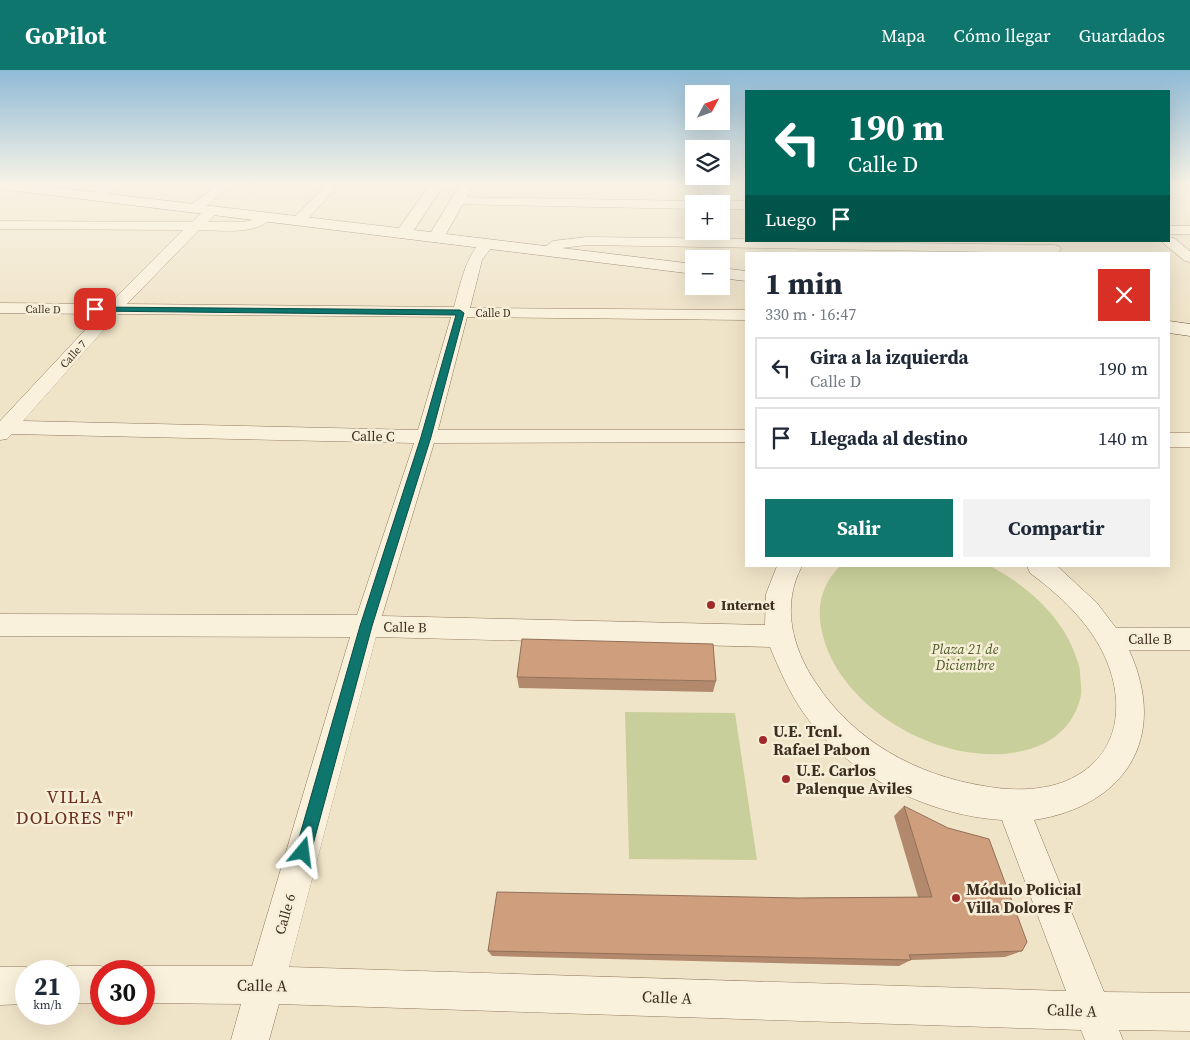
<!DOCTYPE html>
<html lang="es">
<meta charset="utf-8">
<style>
:root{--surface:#fff;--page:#f2f2f3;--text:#1f2937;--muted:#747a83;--line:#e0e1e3;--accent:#0f766e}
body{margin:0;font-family:"Source Serif 4",serif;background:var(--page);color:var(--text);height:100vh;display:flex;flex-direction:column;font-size:19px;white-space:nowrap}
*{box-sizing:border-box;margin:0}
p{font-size:16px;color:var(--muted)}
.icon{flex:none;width:28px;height:28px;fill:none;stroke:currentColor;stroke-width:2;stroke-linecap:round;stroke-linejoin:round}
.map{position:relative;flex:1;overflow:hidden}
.drawer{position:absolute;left:745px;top:182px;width:425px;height:315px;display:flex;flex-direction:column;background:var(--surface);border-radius:0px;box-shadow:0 5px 20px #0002}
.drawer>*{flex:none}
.top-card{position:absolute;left:745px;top:20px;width:425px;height:152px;border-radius:0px;box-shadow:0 5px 20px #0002;background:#00695c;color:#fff;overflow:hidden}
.needle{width:32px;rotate:49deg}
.tools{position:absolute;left:685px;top:15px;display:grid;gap:10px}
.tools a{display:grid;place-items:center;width:45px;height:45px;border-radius:0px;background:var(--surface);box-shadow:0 5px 20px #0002;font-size:25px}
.speed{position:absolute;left:15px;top:890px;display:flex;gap:10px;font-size:25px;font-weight:700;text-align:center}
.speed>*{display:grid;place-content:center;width:65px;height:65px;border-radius:50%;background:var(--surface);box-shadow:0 5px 20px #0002;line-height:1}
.speed small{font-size:12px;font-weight:400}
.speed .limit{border:8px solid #d22;background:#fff;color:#111}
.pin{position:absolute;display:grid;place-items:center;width:42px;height:42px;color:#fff;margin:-21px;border-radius:10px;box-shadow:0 2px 8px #0006}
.me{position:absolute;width:55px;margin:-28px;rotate:16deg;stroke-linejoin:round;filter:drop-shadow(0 0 4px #0008)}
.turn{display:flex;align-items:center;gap:18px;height:105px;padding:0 20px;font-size:22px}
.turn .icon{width:65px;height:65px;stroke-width:2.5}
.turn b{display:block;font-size:35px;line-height:42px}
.then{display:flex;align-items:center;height:48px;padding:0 20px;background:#0003;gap:10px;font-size:19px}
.round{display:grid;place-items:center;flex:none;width:52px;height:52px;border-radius:0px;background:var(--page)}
.summary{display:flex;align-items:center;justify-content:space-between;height:85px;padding:0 20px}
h1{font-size:30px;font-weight:700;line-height:38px}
.cta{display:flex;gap:10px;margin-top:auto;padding:10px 20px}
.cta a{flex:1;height:58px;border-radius:0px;background:var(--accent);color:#fff;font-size:20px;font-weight:700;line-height:58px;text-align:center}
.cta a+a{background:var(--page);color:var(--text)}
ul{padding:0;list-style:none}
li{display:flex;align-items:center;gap:15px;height:62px;margin:0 10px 8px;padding:0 10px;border:2px solid var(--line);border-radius:0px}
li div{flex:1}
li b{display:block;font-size:19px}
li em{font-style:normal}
header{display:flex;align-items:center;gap:30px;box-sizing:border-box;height:70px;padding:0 25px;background:var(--accent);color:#fff}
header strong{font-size:24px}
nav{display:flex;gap:28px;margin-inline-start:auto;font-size:18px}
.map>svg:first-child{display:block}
.green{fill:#c9cf9b}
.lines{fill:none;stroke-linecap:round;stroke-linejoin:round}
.street-casing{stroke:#8d765c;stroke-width:1}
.secondary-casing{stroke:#6f573f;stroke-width:1}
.street{fill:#faf1dc;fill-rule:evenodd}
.secondary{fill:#faf1dc;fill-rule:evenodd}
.wall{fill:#b2896c}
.building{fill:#cf9f7d;stroke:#916f58}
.route{fill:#0f766e;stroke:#0a4d48}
.poi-dot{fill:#9e2a2b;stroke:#f7eed8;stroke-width:2}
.labels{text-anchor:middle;stroke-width:5;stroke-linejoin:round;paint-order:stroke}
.far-street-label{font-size:11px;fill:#3d2e20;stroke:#f7eed8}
.street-label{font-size:14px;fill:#3d2e20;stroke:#f7eed8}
.poi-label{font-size:14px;font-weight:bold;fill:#3d2e20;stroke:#f7eed8;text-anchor:start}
.park-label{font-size:14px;font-style:italic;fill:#4d5a26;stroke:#f7eed8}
.near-poi-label{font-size:16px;font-weight:bold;fill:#3d2e20;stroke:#f7eed8;text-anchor:start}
.near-street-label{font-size:16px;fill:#3d2e20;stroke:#f7eed8}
.near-neighbourhood-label{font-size:18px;letter-spacing:1px;fill:#6b2e1e;stroke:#f7eed8}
</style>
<header>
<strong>GoPilot</strong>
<nav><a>Mapa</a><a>Cómo llegar</a><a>Guardados</a></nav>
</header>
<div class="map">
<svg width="1190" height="970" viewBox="0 0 1190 970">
<rect width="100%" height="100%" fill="#f0e4c8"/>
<g class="green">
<path d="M840 496H990C1026 515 1061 545 1075 584 1077 590 1080 596 1080 602 1080 609 1082 618 1081 625 1077 647 1062 665 1043 674 964 710 840 646 822 562 816 536 822 514 840 496Z"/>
<polygon points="625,642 735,643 757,790 629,789"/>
</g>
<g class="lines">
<defs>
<g id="street">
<polygon points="108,113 122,113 99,129 91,129 89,126 91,123"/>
<polygon points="221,113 234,113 199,142 189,142 187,139 189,136"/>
<polygon points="329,113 341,113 303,154 293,154 291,151 293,148"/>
<polygon points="698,113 710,113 714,134 701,134"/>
<polygon points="457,127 694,131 700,134 694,134 694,139 452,134 451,131 452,128"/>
<polygon points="721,131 746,131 746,139 721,139 721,134 715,134"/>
<path d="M212 137 219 141 208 152H242L252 150 265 143 272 147C257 166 221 160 199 160L127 234 454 237C459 221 469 165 492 171L494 174 482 190 470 238 746 240V250L467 247 438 360H746V372L434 373 382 546 765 555 766 524 777 496H802C781 535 792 578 816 613 854 671 916 705 984 716 1011 721 1041 721 1066 711 1129 684 1126 616 1094 567 1077 541 1054 521 1030 503L1027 496H1057L1097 533 1116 558H1190V580H1129C1169 667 1126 736 1034 750L1104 922 1190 923V961L1119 960 1123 970H1085L1081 960 279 934 269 970H231L241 934 144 933V901H133L144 896H252L350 567 0 566V544L357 545 414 373 12 364 7 369 0 370V351L100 244 0 243V233L109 234 183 160 0 159V151L192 152 207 138ZM118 244 451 247 418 360 23 351ZM376 567 770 577C780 601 790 624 805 645 847 705 929 746 1002 750L1066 921 289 897Z"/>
<rect x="1169" y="156" width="21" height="8"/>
<polygon points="587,167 746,169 746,171 1054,175 1059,176 1061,179 1059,182 1054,183 587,175 562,178 546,185 541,184 539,181 553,171"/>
<polygon points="1169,167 1174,168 1190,181 1190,192 1185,191 1164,174 1162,171 1169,171"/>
<rect x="1169" y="363" width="21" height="14"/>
<polygon points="69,896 101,896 112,901 101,901 101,933 69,933 69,901 58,901"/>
<polygon points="0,897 26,897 35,901 26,901 26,934 0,935"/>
</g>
<g id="secondary">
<polygon points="0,113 15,113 399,158 431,113 445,113 414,160 431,162 461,113 475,113 446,164 694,194 694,204 0,119"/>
<polygon points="721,198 746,201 746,211 721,208"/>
<polygon points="1169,251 1190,254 1190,266 1169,263"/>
</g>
</defs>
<use href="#street" class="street-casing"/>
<use href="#secondary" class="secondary-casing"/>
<use href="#street" class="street"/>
<use href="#secondary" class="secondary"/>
</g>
<g class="wall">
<polygon points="517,607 716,611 713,622 519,618"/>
<polygon points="904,736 1022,881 1005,887 911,890 899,896 492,886 488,881 798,828 918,827 894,746"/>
</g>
<g class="building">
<polygon points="522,569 713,574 716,611 517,607"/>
<polygon points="904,736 948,758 989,769 1027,872 1022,881 909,885 911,890 488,881 497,822 798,828 932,827"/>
</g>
<linearGradient id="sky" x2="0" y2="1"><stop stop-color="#8fbad6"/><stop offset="0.46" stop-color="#f8f3e6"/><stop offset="1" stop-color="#f8f3e6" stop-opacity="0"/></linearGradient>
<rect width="1190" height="248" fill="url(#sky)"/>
<polygon class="route" points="95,237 460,240 464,243 431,367 372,556 311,782 308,788 303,790 297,788 295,782 360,556 421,367 456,245 92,241 92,238"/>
<g class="poi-dot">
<circle cx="711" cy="535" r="5"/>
<circle cx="763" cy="670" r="5"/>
<circle cx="786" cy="709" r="5"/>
<circle cx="956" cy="828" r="5"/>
</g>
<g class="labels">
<g class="far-street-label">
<text transform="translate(43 239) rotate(1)" y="4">Calle D</text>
<text x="493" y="247">Calle D</text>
<text transform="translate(73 284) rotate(-48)" y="4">Calle 7</text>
</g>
<g class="street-label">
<text transform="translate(373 366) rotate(1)" y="5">Calle C</text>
<text transform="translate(405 557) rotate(1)" y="5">Calle B</text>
<text x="1150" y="574">Calle B</text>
<text transform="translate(285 844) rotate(-74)" y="5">Calle 6</text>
</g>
<g class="poi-label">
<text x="721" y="540">Internet</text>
</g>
<g class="park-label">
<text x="965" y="584">Plaza 21 de<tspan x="965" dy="16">Diciembre</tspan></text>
</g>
<g class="near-poi-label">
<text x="773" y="667">U.E. Tcnl.<tspan x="773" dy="18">Rafael Pabon</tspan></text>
<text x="796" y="706">U.E. Carlos<tspan x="796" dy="18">Palenque Aviles</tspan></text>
<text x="966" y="825">Módulo Policial<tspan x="966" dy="18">Villa Dolores F</tspan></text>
</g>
<g class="near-street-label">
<text transform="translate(262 915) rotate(1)" y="6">Calle A</text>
<text transform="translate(667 927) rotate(2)" y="6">Calle A</text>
<text transform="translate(1072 940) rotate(2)" y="6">Calle A</text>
</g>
<g class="near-neighbourhood-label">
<text x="75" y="733">VILLA<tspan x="75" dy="21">DOLORES "F"</tspan></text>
</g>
</g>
</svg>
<div class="tools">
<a><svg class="needle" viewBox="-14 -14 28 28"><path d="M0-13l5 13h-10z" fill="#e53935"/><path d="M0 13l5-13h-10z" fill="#747a83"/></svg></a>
<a><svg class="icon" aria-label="layers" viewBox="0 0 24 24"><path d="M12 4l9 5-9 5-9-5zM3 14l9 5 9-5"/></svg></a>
<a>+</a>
<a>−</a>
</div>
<div class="speed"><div>21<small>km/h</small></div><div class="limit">30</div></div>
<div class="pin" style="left:95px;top:239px;background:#d93025"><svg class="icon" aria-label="arrive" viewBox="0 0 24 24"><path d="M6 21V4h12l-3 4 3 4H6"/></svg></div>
<svg class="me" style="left:303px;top:782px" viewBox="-20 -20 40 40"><path d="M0-17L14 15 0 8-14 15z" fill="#0f766e" stroke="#fff" stroke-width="4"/></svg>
<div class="top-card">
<div class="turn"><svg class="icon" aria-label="left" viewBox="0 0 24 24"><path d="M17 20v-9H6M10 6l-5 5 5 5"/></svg><div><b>190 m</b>Calle D</div></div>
<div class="then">Luego<svg class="icon" aria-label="arrive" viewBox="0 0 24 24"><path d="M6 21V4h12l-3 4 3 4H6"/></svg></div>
</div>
<section class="drawer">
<div class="summary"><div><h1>1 min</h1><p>330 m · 16:47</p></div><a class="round" style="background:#d93025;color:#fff"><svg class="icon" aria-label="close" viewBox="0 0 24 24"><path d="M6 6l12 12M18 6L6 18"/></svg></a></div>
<ul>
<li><svg class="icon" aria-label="left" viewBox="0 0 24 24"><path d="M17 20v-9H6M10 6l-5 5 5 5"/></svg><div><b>Gira a la izquierda</b><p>Calle D</p></div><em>190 m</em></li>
<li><svg class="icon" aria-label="arrive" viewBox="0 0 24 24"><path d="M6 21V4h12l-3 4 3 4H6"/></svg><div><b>Llegada al destino</b></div><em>140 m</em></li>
</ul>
<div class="cta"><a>Salir</a><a>Compartir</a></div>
</section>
</div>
